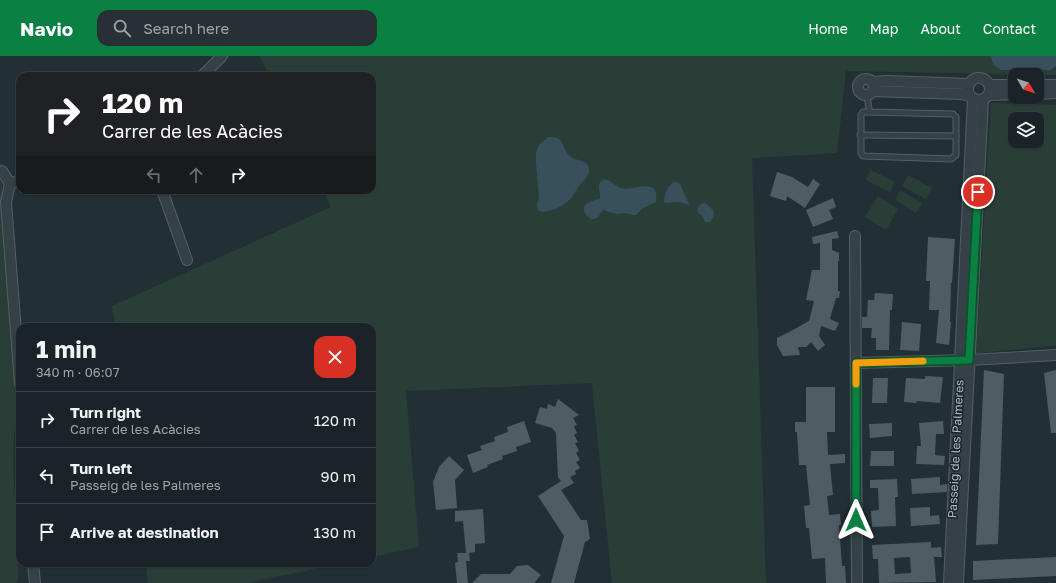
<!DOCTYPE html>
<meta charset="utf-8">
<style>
:root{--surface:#1a2428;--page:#273034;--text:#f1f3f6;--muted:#9fa4a8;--line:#384145;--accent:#0b8043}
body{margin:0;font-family:"Golos Text",sans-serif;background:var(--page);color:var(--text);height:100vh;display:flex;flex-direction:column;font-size:15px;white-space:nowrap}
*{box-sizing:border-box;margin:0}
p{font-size:13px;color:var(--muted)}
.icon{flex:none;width:22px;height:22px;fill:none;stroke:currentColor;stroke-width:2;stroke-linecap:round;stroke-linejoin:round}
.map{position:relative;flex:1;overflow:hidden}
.drawer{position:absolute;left:16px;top:267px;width:360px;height:244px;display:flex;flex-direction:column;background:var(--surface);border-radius:12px;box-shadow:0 1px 3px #0004,0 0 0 1px var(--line)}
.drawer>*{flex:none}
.guide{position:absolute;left:16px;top:16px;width:360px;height:122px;border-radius:12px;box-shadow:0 1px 3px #0004,0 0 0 1px var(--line);background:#202124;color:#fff;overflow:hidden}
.needle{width:26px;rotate:129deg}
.buttons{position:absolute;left:1008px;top:12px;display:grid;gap:8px}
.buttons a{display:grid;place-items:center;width:36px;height:36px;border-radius:8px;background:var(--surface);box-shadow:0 1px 3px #0004,0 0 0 1px var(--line);font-size:20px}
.pin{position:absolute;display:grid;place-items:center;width:34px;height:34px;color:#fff;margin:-17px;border:2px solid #fff;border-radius:50%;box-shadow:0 1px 4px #0007}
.me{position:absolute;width:44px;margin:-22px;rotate:0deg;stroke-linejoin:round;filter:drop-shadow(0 0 3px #0008)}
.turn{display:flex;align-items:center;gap:14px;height:84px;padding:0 20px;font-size:18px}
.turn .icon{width:52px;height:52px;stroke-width:2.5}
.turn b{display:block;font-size:28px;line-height:34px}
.lanes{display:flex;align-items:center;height:38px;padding:0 20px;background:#0003;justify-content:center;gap:20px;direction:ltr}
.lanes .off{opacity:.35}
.round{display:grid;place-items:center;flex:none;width:42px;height:42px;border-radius:12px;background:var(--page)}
.summary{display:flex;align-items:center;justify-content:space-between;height:68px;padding:0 20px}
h1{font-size:24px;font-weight:700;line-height:30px}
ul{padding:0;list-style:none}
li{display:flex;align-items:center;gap:12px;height:56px;padding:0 20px;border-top:1px solid var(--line)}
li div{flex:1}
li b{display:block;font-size:15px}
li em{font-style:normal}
header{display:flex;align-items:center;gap:24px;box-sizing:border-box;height:56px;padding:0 20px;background:var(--accent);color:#fff}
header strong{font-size:19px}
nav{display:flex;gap:22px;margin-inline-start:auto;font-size:14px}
.search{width:280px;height:36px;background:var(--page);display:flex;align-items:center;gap:10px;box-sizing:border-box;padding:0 14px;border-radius:12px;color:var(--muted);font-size:15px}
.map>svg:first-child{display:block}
.green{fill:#2a3e38;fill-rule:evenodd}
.water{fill:#37505b}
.building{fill:#4e5d64;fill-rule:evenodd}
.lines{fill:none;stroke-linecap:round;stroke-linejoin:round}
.lane-casing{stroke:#535f64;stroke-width:7}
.street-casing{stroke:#535f64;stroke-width:12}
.lane{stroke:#354146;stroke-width:5}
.street{stroke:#354146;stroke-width:10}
.route-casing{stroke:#07532c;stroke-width:10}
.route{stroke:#0b8043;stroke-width:7}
.slow{stroke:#f59e0b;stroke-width:7}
.labels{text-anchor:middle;stroke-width:3;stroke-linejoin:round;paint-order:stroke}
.street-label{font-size:12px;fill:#b0bcc3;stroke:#1b262b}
</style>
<header>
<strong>Navio</strong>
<div class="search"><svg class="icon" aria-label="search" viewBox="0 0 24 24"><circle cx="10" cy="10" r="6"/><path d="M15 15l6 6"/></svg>Search here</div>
<nav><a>Home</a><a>Map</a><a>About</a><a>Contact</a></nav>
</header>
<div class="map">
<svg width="1056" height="527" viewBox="0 0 1056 527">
<rect width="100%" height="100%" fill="#223036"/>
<g class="green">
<polygon points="260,0 1056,0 1056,19 846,15 837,97 752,102 766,527 612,527 592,327 406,335 419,491 372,501 372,271 115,271 112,250 331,151 323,134 372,134 372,20 270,20"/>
<path d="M991 47 1056 49V290L976 297ZM1015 63H1037V85H1015Z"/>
<polygon points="871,114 895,126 890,136 866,124"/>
<polygon points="908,119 932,132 926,143 902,130"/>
<polygon points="0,125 2,128 19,368 14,376 13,409 16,457 18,503 18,523 16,527 0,527"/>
<polygon points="900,134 922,147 916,157 895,144"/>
<polygon points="878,140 898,153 886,174 865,161"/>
<polygon points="146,507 342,507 247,527 148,527"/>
</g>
<g class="water">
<polygon points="990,0 1056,0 1056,10 1050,14 1001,14 994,9"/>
<path d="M548 81C563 80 561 87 567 97 572 106 586 102 589 112 590 120 583 125 579 130 575 135 573 141 568 145 563 151 545 159 538 154L537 148 539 142 536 107V96L539 89Z"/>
<path d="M604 123C611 124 615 130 621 132 634 136 660 119 656 146L643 152 636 159H633L625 157 617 158 604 154C598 158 601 163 591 163 588 161 585 159 584 155 583 146 594 145 600 142 601 135 595 128 604 123Z"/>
<path d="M674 126H677L680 128 688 146 691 150 680 146 665 147 664 145C665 137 667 131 674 126Z"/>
<path d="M703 147H705L713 154 714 160 710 166H705L702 159 698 157C697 153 699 149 703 147Z"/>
</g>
<g class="building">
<polygon points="777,116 792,121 808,131 813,123 820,128 805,152 787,140 786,145 770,140"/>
<polygon points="833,142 836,151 829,154 833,163 813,171 806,154"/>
<polygon points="837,175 839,182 832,183 832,194 839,197 839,205 838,205 838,235 840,235 839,242 836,242 830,263 839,267 835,275 821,270 819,280 825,289 818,295 811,286 806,291 798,291 800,299 783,300 777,289 777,282 791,275 809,265 814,245 806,244 812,214 820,214 820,187 813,188 812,181"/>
<polygon points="928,181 955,183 952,227 951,227 950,266 951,266 949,289 936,287 939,254 929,254 930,225 926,225"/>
<polygon points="875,237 893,238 892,254 890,254 889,294 876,294 876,282 871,282 872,272 862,272 862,261 867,261 868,244 874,244"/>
<polygon points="902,266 921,268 919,295 900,294"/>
<polygon points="984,314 1004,318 998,488 976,489"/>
<polygon points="1056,314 1056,377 1051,377 1044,317"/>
<polygon points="925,320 943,321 940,347 917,345 916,347 904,346 906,322 925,323"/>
<polygon points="873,322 888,322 887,347 872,347"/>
<polygon points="806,331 835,331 835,376 827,376 828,399 845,398 845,407 830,408 833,439 827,440 829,459 840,458 841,469 839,469 842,510 845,510 846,527 826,527 825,502 812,503 809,472 806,472 804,450 810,449 806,409 799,409 797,376 795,376 795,366 806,366"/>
<polygon points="558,343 579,359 573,362 577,369 574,370 577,377 574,379 578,386 575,387 579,395 576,397 580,404 576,406 580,412 575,415 576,418 570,421 574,427 561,434 581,464 587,464 590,483 585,486 574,527 551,527 564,480 538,440 561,425 558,421 556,377 552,372 535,367 540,351 547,353 548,348 555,351"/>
<polygon points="524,365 531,386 516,391 517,395 502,400 503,403 487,409 488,411 473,417 467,399 482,394 480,390 495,385 494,381 508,376 507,371"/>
<polygon points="943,365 944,378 936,378 935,399 945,400 944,409 916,408 917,390 921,390 919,367"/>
<polygon points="892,367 892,380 870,382 869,368"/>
<polygon points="871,395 894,395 894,410 870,410"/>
<polygon points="449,400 464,414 455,424 457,452 436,454 433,426 439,411"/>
<polygon points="940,421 940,429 947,428 947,436 912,438 911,423"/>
<polygon points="897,423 898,441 895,441 896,470 872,471 871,455 879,454 878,432 870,432 870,424"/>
<polygon points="930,451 930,460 939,459 940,468 911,470 910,452"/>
<polygon points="483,453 485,487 475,488 475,496 469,497 470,505 466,505 468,527 457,527 455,507 458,506 457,497 466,497 463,465 455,466 455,455"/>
<path d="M931 486V492L941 491 942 501H934L936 526 879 527 878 503H873L872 489ZM910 501 911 517 895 518 894 502Z"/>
<polygon points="1056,501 1056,520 973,524 973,505"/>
<polygon points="528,509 541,519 534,527 472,527 481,518 510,518 517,510"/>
</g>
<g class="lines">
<defs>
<g id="lane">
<polyline points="867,39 869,53 868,56 953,58 956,61 956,99 951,103 863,100 861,97 861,59 863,56 868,56"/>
<polyline points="860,79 956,80"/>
</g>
<g id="street">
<polyline points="202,20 222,0"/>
<circle cx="979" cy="33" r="11"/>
<circle cx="866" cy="31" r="8"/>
<polyline points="872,26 887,25 969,28"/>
<polyline points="990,29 1015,29"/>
<polyline points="1037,29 1056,29"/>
<polyline points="872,35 961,38 970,40"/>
<polyline points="1037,38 1056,37"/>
<polyline points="989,39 1015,38"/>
<polyline points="2,115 10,128 6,146 20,328"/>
<polyline points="10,128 20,124"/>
<polyline points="162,134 187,204"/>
<polyline points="855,180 857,527"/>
<polyline points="856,307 969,304 1056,299"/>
<polyline points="33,507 35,527"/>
<polyline points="949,527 973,43"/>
<polyline points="958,527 983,44"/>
</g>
</defs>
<use href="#lane" class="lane-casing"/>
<use href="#street" class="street-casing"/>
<use href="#lane" class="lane"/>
<use href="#street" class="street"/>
</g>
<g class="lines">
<defs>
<polyline id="route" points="856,464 856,307 969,304 978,136"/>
</defs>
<use href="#route" class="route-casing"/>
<use href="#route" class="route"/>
<polyline class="slow" points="856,328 856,307 923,305"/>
</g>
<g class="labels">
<g class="street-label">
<text transform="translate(956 393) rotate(-87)" y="4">Passeig de les Palmeres</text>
</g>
</g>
</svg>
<div class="buttons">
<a><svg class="needle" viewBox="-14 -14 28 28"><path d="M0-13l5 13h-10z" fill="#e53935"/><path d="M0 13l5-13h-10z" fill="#9fa4a8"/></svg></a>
<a><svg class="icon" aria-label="layers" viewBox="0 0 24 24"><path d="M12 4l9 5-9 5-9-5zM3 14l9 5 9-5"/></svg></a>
</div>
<div class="pin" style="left:978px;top:136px;background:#d93025"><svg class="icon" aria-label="arrive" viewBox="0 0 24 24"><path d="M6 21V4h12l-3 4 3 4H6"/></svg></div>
<svg class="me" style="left:856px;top:464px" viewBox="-20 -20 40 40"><path d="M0-17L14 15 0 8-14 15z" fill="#0b8043" stroke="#fff" stroke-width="4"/></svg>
<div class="guide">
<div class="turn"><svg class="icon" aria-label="right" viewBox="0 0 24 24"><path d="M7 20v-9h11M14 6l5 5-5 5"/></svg><div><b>120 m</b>Carrer de les Acàcies</div></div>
<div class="lanes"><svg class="icon off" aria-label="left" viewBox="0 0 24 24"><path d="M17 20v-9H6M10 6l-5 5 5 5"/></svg><svg class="icon off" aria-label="ahead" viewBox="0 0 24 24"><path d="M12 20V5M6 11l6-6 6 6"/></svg><svg class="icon" aria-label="right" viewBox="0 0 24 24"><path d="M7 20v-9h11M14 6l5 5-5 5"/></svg></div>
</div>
<section class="drawer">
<div class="summary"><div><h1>1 min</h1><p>340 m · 06:07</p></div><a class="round" style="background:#d93025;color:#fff"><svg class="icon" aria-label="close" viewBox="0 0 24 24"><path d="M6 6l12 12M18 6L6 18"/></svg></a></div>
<ul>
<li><svg class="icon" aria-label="right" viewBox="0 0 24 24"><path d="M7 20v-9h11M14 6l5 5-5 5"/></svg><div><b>Turn right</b><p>Carrer de les Acàcies</p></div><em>120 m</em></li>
<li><svg class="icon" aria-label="left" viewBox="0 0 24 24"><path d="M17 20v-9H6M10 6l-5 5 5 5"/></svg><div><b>Turn left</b><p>Passeig de les Palmeres</p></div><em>90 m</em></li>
<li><svg class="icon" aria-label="arrive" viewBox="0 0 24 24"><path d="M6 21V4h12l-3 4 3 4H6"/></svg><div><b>Arrive at destination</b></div><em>130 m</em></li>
</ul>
</section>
</div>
